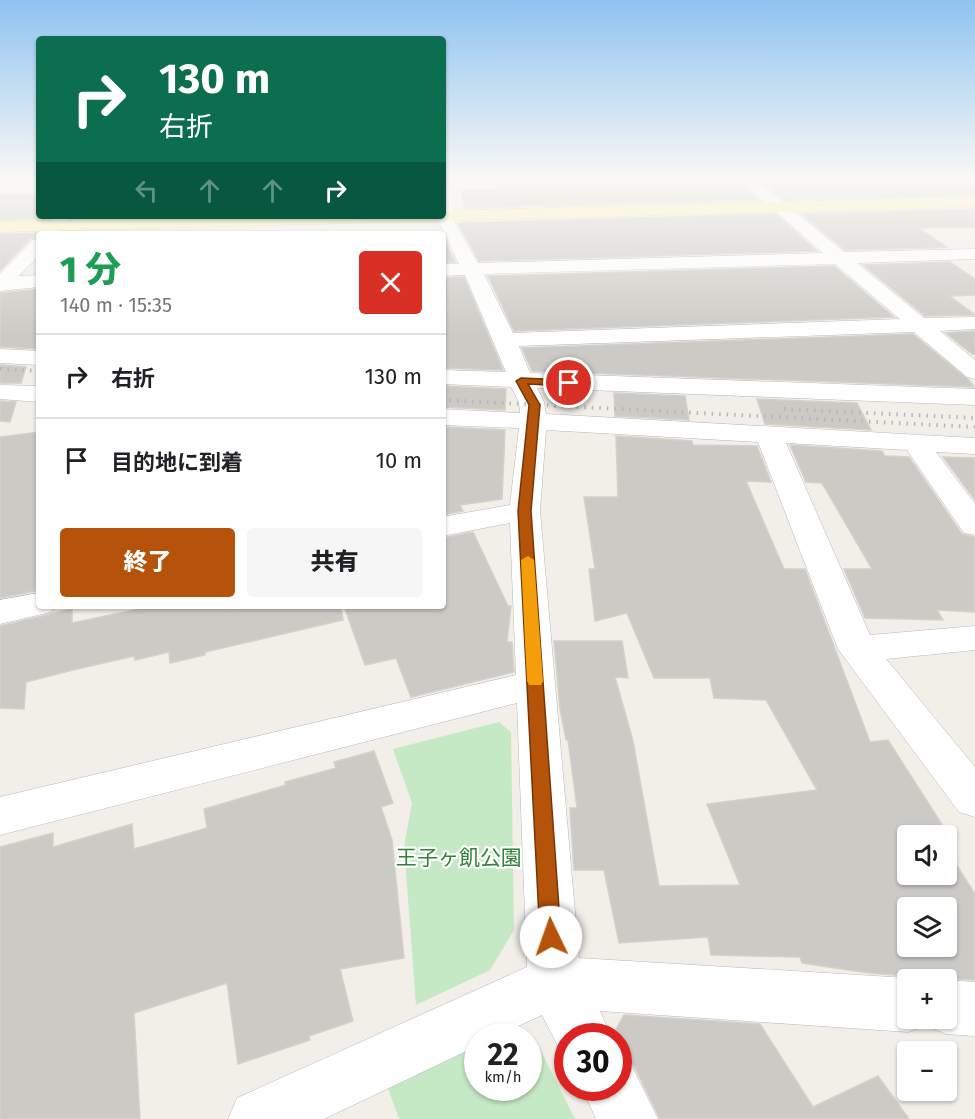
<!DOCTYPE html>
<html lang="ja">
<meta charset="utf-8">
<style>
:root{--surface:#fff;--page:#f6f6f6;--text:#202124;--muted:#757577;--line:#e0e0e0;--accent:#b45309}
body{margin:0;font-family:"Fira Sans","Noto Sans JP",sans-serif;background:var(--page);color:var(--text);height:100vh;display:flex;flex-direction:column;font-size:22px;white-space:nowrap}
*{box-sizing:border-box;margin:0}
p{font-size:20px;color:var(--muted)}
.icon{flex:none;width:33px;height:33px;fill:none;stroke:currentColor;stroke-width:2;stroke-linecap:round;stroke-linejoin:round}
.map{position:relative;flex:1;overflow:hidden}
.drawer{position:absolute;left:36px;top:231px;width:410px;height:378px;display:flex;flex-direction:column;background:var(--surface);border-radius:6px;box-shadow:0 2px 4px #0004}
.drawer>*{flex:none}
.banner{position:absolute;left:36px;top:36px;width:410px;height:183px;border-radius:6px;box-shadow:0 2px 4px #0004;background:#0b6e4f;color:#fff;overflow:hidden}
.tools{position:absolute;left:897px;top:825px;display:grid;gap:12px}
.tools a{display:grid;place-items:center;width:60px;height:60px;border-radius:6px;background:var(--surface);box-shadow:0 2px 4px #0004;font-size:30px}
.speed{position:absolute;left:464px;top:1023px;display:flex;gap:12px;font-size:30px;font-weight:700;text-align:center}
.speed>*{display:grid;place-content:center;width:78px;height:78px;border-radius:50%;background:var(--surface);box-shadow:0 2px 4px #0004;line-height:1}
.speed small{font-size:15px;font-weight:400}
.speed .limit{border:9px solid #d22;background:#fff;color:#111}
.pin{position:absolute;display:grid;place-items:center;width:51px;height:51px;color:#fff;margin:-26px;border:3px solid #fff;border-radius:50%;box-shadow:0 2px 6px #0007}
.me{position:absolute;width:66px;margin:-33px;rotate:357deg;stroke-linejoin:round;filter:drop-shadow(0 0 4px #0008)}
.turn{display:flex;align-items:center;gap:21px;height:126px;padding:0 24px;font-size:27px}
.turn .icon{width:78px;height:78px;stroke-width:2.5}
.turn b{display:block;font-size:42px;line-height:51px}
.lanes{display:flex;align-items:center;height:57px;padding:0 24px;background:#0003;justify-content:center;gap:30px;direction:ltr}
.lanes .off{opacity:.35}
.round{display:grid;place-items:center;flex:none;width:63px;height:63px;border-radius:6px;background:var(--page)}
.headline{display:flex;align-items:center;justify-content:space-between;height:102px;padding:0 24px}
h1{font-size:36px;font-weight:800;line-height:45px;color:#1e9e55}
.button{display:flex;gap:12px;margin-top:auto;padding:12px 24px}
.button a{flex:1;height:69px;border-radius:6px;background:var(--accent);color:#fff;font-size:24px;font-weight:800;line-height:69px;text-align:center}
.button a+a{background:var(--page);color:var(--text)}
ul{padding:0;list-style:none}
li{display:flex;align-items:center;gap:18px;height:84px;padding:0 24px;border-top:2px solid var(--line)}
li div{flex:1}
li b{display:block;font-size:22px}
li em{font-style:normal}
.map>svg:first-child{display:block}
.green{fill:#c5e8c5}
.building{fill:#cccac5;stroke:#d6d1c6;stroke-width:1.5;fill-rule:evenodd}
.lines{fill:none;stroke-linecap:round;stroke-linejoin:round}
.street-casing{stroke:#b5b8bc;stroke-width:1}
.primary-casing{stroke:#f2c960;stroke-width:1}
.street{fill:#fff;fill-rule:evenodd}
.primary{fill:#fff2af;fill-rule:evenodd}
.rail{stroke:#b6b7b8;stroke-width:4;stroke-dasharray:1.5 6;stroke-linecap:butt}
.route{fill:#b45309;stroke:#753606;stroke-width:1.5}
.slow{fill:#f59e0b}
.labels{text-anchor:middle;stroke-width:4.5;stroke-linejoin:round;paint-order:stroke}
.near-park-label{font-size:21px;fill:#348238;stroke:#fff}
</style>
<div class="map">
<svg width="975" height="1119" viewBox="0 0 975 1119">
<rect width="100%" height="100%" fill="#f1efe8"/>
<g class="green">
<polygon points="499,722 511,732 514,930 490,970 416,1005 404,846 412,803 393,749"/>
<polygon points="477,1039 477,1088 528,1088 528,1039 537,1043 575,1119 399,1119 386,1083"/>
</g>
<g class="building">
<polygon points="493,179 737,179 760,200 465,208 460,191 498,190"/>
<polygon points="759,179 975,179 975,195 784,200"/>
<polygon points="39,194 39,219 0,220 0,195"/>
<polygon points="975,209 975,227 918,228 947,247 930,248 845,250 801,214"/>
<polygon points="776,214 817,251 479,261 458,223"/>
<polygon points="37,233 36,235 39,237 31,238 0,271 0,234"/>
<polygon points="442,235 455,262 442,262"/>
<polygon points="950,262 975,279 975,295 950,296 975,315 925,316 863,265"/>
<polygon points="834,266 894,317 514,331 488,276"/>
<polygon points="464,277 503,370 442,368 442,278"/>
<polygon points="39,289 39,349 0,347 0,293"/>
<polygon points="975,331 975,354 972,354 946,333"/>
<polygon points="913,334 969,380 974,387 532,371 522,348"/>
<polygon points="0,365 26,367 21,383 0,383"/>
<polygon points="442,386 506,389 505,410 442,407"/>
<polygon points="614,393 685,396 689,420 615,416"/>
<polygon points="757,399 857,403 871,430 765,424"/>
<polygon points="0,401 16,402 10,422 0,421"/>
<polygon points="442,427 505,430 502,499 460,505 463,511 442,515"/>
<polygon points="39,432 39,549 35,591 0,598 0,437"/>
<path d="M616 436 692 441 693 445 757 446 771 482 746 481 784 569H805L870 742 888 740 957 848 947 850 975 894V980L946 978 914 980 908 976 869 973 802 963 800 957 711 955 708 937 619 943 604 870H574L570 808H577L568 740H566L560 709 554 641H622L628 678 615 677 633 741 659 886 740 885 707 804 817 790 766 700 714 698 710 678H654L627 613 595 621 589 569H595L584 497H618ZM908 836H946V874H908ZM908 908H946V946H908Z"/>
<polygon points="790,445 882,451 885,456 909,457 962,534 975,537 975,612 937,610 943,620 865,618 844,569 872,569 822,483 806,482"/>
<polygon points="943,457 975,458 975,500"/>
<polygon points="473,532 508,606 511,606 507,642 512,642 514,672 411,697 396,658 365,665 344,606 442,606 442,538"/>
<polygon points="153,606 341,606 343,620 205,652 205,655 170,663 169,652 135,660 134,656 73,670 26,682 24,709 0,708 0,626 72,609 72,623"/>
<polygon points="374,751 393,803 381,807 392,840 404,958 340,969 353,1021 309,1036 310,1040 238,1064 227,983 134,1013 140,1119 0,1119 0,847 53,833 53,847 132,824 134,849 207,828 204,809 286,785 285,782 336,768 334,762"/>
<polygon points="624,1015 760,1024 813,1107 878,1076 909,1119 660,1119 634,1066 630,1064 618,1036 614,1033"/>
</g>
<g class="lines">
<defs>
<g id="street">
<path d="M442 179H453L452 203 454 221 478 263 823 253 739 179H755L844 252 975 249V259L857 263 924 318 975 317V329L940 331 975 360V379L967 377 914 332 519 346 530 373 975 389V405L537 388 544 402 546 414 975 438V454L936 452 975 504V535L964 533 907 450 786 443 870 635 975 626V650L886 659 975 767V817L959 812 838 649 758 442 546 430 540 511 579 958 908 978 912 980H908V1018H946V980L975 982V1036L946 1034 926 1025 908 1032 600 1011 611 1036H567V1057L563 1056 542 1015 497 1036H477V1046L324 1119H228L237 1098 527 967 517 703 0 835V797L516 675 510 523 442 536V517L510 505 519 428 442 425V409L520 413 519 402 511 387 442 384V370L506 372 465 275 442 276V264H459L438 221 437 216H442ZM835 264 900 319 513 333 484 274Z"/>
<polygon points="56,216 73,216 57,234 39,234"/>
<polygon points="39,239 39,255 19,276 39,275 39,287 0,291 0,274 33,240"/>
<polygon points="0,349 39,351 39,365 0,363"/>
<polygon points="0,385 39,386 39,402 0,399"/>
<polygon points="39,593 39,606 55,606 51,612 0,624 0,600"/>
<polygon points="618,1062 632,1067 658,1119 596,1119 582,1088 618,1088"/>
</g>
<polygon id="primary" points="975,197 975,207 0,232 0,222 234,216 442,216 442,211"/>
</defs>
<use href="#street" class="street-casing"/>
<use href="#primary" class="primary-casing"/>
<use href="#street" class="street"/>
<use href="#primary" class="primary"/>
<g class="rail">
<polyline points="0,369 39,371"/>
<polyline points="442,400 975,427"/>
<polyline points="784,409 975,418"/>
</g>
</g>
<linearGradient id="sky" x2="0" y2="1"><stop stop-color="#8fc3f1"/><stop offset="0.53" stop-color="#f9f8f5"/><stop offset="1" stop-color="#f9f8f5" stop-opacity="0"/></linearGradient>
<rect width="975" height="336" fill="url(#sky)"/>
<polygon class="route" points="521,378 569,380 574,383 569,386 528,384 540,405 531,511 561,937 558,944 551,946 543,944 540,937 518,511 529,405 516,381"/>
<polygon class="slow" points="528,556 534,560 543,681 541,685 529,685 527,681 521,560"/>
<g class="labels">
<g class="near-park-label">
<text x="459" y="865">王子ヶ飢公園</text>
</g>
</g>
</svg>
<div class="tools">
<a><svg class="icon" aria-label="sound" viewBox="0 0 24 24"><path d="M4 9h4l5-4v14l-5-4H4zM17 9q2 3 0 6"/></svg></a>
<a><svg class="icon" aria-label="layers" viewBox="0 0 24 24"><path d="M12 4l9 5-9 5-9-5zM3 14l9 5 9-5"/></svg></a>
<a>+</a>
<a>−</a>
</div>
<div class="speed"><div>22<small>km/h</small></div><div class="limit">30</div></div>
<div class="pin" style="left:569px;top:383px;background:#d93025"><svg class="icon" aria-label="arrive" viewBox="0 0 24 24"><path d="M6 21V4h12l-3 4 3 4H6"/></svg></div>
<svg class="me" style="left:551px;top:937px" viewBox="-20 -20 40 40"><circle r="19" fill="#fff"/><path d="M0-13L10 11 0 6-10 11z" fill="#b45309"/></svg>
<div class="banner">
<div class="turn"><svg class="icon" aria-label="right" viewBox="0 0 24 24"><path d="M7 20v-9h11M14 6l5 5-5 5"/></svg><div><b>130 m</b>右折</div></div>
<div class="lanes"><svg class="icon off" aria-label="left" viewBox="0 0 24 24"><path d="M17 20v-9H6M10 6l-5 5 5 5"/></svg><svg class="icon off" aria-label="ahead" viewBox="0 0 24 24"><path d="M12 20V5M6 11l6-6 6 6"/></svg><svg class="icon off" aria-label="ahead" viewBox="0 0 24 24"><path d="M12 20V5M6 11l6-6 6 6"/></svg><svg class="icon" aria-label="right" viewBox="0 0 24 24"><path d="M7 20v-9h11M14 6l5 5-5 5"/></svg></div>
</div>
<section class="drawer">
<div class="headline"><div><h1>1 分</h1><p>140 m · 15:35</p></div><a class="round" style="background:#d93025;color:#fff"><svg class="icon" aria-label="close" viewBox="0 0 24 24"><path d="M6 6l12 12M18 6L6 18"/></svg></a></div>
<ul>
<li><svg class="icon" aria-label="right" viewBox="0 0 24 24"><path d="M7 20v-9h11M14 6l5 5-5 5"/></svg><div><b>右折</b></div><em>130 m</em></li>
<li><svg class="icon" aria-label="arrive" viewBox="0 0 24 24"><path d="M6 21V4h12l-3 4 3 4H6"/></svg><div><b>目的地に到着</b></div><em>10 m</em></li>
</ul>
<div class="button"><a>終了</a><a>共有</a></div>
</section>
</div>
